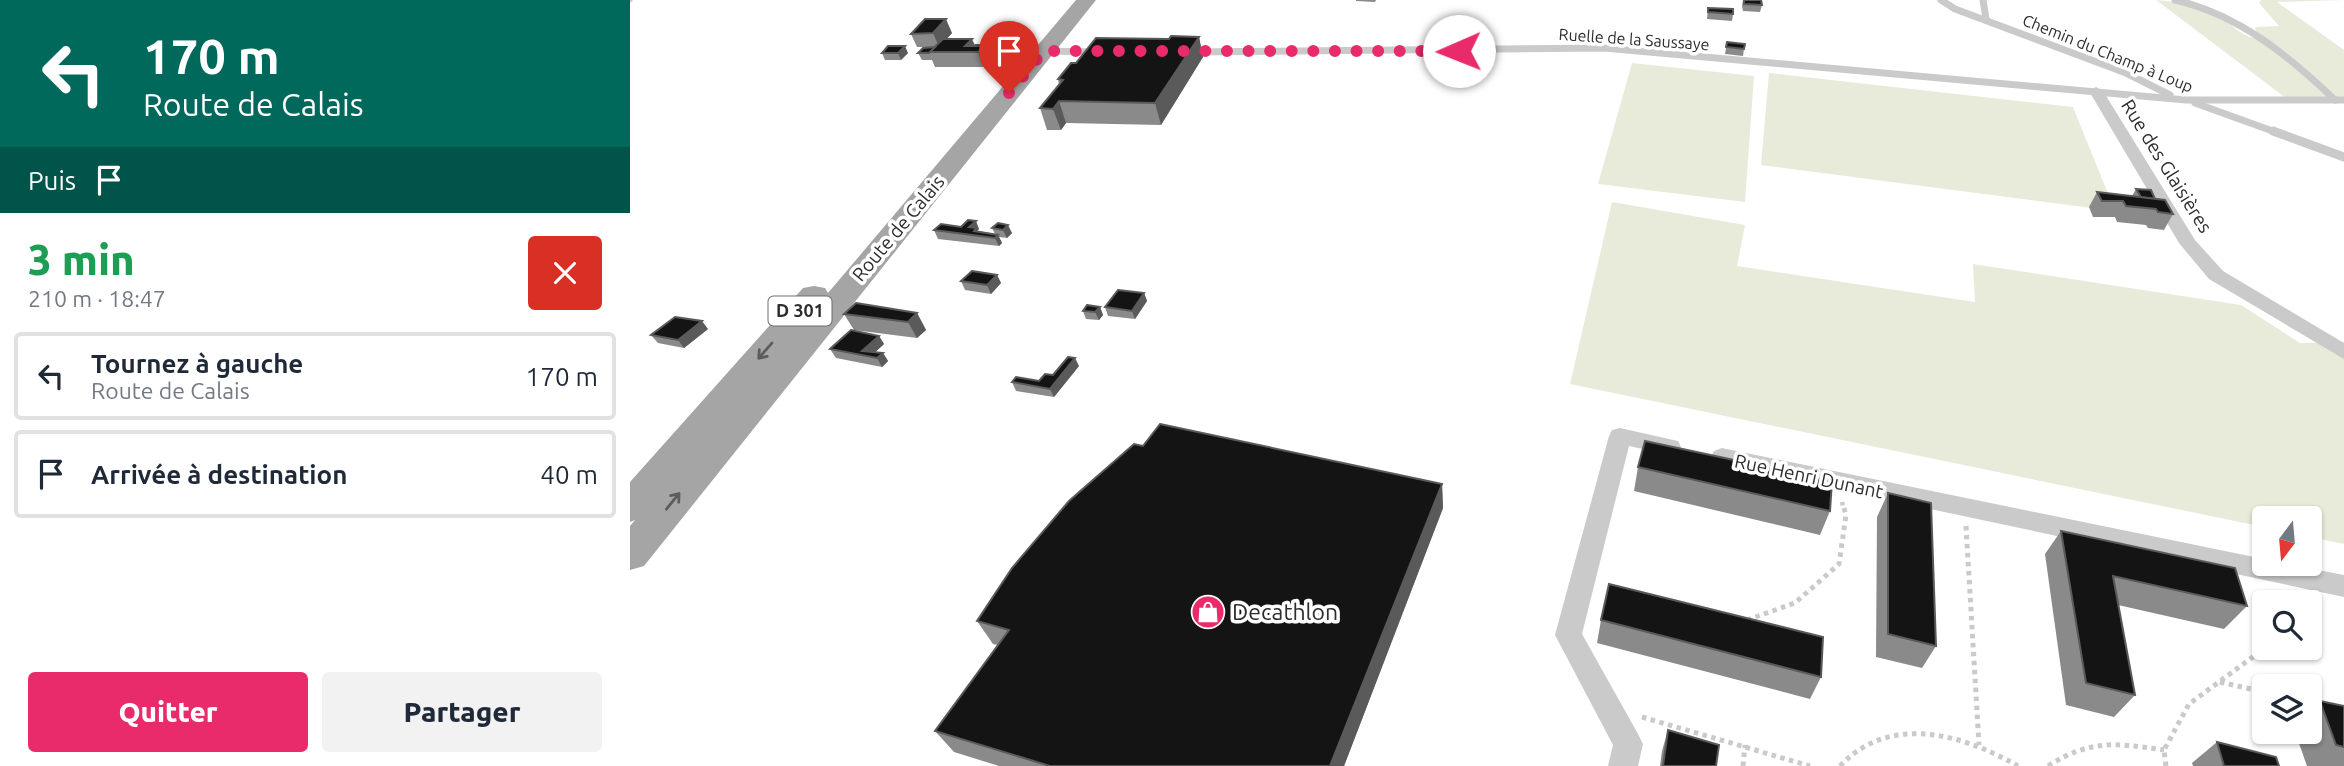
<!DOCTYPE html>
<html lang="fr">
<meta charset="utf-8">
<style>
:root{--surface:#fff;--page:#f2f2f3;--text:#1f2937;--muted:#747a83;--line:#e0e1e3;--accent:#e92a6b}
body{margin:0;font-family:Ubuntu,sans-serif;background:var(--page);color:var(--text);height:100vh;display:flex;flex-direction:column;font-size:26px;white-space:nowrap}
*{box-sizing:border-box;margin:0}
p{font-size:23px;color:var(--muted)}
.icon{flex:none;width:38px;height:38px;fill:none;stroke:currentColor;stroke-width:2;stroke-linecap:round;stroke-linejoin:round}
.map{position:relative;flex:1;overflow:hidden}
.side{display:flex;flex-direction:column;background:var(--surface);width:630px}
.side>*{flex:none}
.hud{background:#00695c;color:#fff;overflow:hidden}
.needle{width:46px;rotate:196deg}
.buttons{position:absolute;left:1622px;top:506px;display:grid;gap:14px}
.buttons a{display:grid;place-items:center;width:70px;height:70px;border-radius:7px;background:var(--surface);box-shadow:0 2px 5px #0004;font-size:35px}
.pin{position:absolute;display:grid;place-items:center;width:60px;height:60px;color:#fff;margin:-72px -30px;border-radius:50% 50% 50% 0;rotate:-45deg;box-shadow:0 0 7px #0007}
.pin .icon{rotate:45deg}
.me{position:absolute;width:77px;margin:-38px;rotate:269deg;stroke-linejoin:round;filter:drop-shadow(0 0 5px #0008)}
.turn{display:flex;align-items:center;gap:24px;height:147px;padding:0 28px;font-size:32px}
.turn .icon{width:91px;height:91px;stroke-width:2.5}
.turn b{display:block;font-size:49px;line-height:60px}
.then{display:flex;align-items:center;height:66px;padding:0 28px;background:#0003;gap:14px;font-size:26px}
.round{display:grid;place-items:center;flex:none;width:74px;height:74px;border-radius:7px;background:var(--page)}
.headline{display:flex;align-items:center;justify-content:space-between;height:119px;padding:0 28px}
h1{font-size:42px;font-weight:800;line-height:52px;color:#1e9e55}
.button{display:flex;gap:14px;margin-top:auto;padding:14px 28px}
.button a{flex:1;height:80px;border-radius:7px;background:var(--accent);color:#fff;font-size:28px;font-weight:800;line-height:80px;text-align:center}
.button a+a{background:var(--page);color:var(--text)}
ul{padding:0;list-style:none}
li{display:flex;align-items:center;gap:21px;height:88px;margin:0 14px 10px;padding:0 14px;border:4px solid var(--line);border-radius:7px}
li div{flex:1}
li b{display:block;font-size:26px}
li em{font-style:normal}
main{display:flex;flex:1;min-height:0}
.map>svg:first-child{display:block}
.green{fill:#e8ebda}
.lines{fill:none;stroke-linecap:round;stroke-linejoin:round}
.path-far2{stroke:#cacaca;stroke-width:2.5;stroke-dasharray:2.5 2.5;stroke-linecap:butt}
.path-far1{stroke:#cacaca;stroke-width:4.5;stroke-dasharray:3.5 3.5;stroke-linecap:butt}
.path{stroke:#cacaca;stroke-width:5;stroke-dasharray:4.5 4.5;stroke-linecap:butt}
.service-far1{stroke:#cacaca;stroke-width:7}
.service{stroke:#cacaca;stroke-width:9}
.minor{fill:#cacaca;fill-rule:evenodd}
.primary{fill:#a5a5a5;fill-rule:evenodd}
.wall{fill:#8a8a8a}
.shaded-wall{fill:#5a5a5a}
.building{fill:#141414;stroke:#5a5a5a;stroke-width:2}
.oneway{stroke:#5d5d5d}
.route{stroke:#e92a6b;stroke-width:12;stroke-dasharray:0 21.6}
.labels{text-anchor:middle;stroke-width:7;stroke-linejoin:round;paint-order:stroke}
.far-street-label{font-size:16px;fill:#2d2d2d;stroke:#fff}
.shield{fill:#fff;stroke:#6c6c6c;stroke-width:2}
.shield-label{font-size:18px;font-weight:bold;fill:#2d2d2d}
.street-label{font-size:19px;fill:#2d2d2d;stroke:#fff}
.near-poi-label{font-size:23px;fill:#2d2d2d;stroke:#fff;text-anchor:start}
</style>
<main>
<section class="side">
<div class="hud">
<div class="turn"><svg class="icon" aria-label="left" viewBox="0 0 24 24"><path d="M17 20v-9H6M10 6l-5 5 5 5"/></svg><div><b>170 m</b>Route de Calais</div></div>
<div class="then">Puis<svg class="icon" aria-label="arrive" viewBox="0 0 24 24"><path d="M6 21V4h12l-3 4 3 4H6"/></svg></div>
</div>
<div class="headline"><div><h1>3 min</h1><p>210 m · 18:47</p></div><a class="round" style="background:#d93025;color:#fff"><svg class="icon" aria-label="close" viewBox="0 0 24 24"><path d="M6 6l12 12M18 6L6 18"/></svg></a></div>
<ul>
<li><svg class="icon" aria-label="left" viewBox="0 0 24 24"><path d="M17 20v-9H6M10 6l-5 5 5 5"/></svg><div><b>Tournez à gauche</b><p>Route de Calais</p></div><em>170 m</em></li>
<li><svg class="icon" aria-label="arrive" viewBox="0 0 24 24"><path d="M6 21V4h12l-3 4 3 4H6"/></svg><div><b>Arrivée à destination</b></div><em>40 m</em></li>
</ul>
<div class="button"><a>Quitter</a><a>Partager</a></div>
</section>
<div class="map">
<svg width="1714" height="766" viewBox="0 0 1714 766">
<rect width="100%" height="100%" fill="#fff"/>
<g class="green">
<path d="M1526 0C1545 2 1568 3 1585 13 1599 20 1610 38 1627 38L1625 27 1649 26 1629 3 1631 0H1714L1647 2 1714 50V97L1656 98Z"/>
<polygon points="1002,63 1124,76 1115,202 968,184"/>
<polygon points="1139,73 1443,107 1485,211 1131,165"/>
<polygon points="982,202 1115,225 1107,266 1345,302 1343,264 1611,305 1670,343 1714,342 1714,544 1680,537 1680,518 1634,518 1634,527 940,384"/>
</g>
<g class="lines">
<polyline class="path-far2" points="0,1 4,0"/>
<polyline class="path-far1" points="1212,502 1213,506"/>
<g class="path">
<polyline points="1336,526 1349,745"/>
<polyline points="1680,615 1692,605"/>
<polyline points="1117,620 1165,603 1209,564 1216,515 1213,505"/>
<polyline points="1590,682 1634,692"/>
<polyline points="1012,717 1180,766"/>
<polyline points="1113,766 1115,745"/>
<path d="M1210 766C1260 713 1332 734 1388 766"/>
<path d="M1418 766C1461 739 1485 743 1534 750"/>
<polyline points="1536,766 1534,750 1559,704 1635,648"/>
</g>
<g class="service-far1">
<polyline points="1311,0 1325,9 1496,73 1540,95"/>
<polyline points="1353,0 1356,19"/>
<path d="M1545 0C1608 14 1659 56 1705 100"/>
<polyline points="414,51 468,52"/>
<polyline points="561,52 974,48 1556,100 1714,100"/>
<polyline points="1565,103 1648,133"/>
</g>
<polyline class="service" points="1643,131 1714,157"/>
<g class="minor">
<polygon points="1466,87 1473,91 1565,240 1593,271 1714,343 1714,359 1579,279 1549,243 1459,91"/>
<polygon points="990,428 1048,441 1051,447 1048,453 1040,455 999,446 952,634 1008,734 1013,744 1008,766 978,766 983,745 925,635 979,436 982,430"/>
<polygon points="1092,448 1634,559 1634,564 1657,564 1714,575 1714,597 1084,463 1081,457 1084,451"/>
</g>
<polygon class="primary" points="446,0 466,0 14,566 0,570 0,526 5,520 0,522 0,482 173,288 184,286 195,288 198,293"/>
</g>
<g class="wall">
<polygon points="726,0 746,0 745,2 726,1"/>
<polygon points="1113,0 1132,5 1130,12 1113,11 1112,6"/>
<polygon points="1078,8 1103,14 1102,21 1077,19"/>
<polygon points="322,33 317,39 345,45 362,45 365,52 354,67 305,67 302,60 292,60 288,53 297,47 287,47 281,34"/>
<polygon points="569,37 573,57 531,125 436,123 431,130 417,130 410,108 429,84 428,79 446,63"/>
<polygon points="1097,42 1114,49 1113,56 1095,54"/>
<polygon points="252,53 278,53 271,60 255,60"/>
<polygon points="1506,189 1525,199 1543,214 1534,230 1518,228 1516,225 1487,222 1485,217 1463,217 1459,207 1467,192 1502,196"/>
<polygon points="368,223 382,233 377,238 369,237 372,243 369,246 308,239 304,230 331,227 349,229 347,231 365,234 362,228"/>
<polygon points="367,275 371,283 361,294 335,290 331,281"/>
<polygon points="514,293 517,301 505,319 478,316 475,307"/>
<polygon points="470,307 473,315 469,320 456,319 453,311"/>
<polygon points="287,313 296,330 287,338 224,330 214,314"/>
<polygon points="78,329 54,348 28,343 21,335"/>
<polygon points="249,336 254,344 245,352 253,353 258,361 252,367 206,358 200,349"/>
<polygon points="449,366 424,397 386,391 382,382 409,381"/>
<polygon points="1015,441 1200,511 1190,535 1004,491 1008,467"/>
<polygon points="513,446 812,484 813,508 714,766 369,766 324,752 305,731 368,645 363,644 347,621"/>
<polygon points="1258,493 1306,646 1292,668 1246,657 1247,517"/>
<polygon points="1431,531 1617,606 1594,629 1488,605 1505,695 1484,717 1436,705 1415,554"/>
<polygon points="971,620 1191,677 1180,699 967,643"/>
<polygon points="1690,701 1714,706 1714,766 1677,766 1665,732 1680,732 1680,708"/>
<polygon points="1038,730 1086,766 1030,766 1032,751"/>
<polygon points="1587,742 1649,766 1563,766 1562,763"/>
</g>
<g class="shaded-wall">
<polygon points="316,19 322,33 309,47 303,33"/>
<polygon points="569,37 573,57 531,125 525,103"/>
<polygon points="342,39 348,52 335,46"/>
<polygon points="362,45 365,52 354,67 348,52 354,46"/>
<polygon points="275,46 278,53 271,60 268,53"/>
<polygon points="429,101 436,123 431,130 423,109"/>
<polygon points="346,221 349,229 347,231 346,236 339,227"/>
<polygon points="378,225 382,233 377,238 373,230"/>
<polygon points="368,235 372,243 369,246 365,238"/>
<polygon points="367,275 371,283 361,294 357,285"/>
<polygon points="514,293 517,301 505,319 502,311"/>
<polygon points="470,307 473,315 469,320 465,312"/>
<polygon points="287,313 296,330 287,338 278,322"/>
<polygon points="72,321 78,329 54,348 48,340"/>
<polygon points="249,336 254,344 240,357 232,351"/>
<polygon points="253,353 258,361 252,367 247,358"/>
<polygon points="445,358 449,366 424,397 420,389"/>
<polygon points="812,484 813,508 714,766 700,766"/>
</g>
<g class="building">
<polygon points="1114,0 1131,0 1132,5 1114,4"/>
<polygon points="1078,8 1103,9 1103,14 1078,12"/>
<polygon points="295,19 316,19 303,33 281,34"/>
<polygon points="541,36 569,37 525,103 429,101 423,109 410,108 433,80 428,79 441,63 446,63 466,38 539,39"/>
<polygon points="313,39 342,39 335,46 354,46 348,52 299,52"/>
<polygon points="1097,42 1115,44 1114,49 1096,47"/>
<polygon points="345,45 362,45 357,53 354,46"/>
<polygon points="258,46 275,46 268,53 252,53"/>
<polygon points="305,47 299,53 288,53 293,48"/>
<polygon points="1506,189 1521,190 1525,199 1511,197"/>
<polygon points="1467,192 1535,200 1543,214 1528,212 1526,209 1496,206 1493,201 1472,201"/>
<polygon points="338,220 346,221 339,227 346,228 344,231 368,235 365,238 304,230 311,224 331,227"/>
<polygon points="368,223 378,225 373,230 362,228"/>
<polygon points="342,271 367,275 357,285 331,281"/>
<polygon points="488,290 514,293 502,311 475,307"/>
<polygon points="226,303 287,313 278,322 214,314"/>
<polygon points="457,305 470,307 465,312 453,311"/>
<polygon points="45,317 72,321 48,340 21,335"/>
<polygon points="221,330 249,336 232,351 253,353 247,358 200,349"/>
<polygon points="438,357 445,358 420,389 382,382 386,377 409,381 415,374 423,375"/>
<polygon points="530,424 812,484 700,766 420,766 305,731 379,630 347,621 382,568 439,501 504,444 513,446"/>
<polygon points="1015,441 1202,481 1200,511 1008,467"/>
<polygon points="1258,493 1301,503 1306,646 1258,634"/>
<polygon points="1431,531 1605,568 1617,606 1483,576 1505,695 1456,683"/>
<polygon points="979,584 1193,637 1191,677 971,620"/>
<polygon points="1690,701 1714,706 1714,747 1706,745"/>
<polygon points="1038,730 1089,745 1086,766 1033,766"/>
<polygon points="1587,742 1646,757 1649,766 1594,766"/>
</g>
<defs><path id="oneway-shaft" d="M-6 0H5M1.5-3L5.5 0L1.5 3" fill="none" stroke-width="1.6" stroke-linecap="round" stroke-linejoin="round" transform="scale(1.75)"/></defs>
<g class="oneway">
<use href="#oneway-shaft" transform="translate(135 351) rotate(131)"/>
<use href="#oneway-shaft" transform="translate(43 501) rotate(-51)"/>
</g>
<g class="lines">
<polyline class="route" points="379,93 414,51 829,51"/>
</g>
<defs>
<symbol id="shop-disc" viewBox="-11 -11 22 22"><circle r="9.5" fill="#e92a6b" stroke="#fff"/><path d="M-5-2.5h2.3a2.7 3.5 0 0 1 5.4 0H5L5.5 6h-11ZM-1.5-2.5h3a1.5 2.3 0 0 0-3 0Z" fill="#fff"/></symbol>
</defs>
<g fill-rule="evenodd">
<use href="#shop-disc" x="559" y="593" width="38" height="38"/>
</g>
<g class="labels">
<g class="far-street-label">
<text transform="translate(1004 39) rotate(4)" y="6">Ruelle de la Saussaye</text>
<text transform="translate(1478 53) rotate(22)" y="6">Chemin du Champ à Loup</text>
</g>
<rect class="shield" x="138.5" y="296.5" width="63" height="29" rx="5"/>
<g class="shield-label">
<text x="170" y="317">D 301</text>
</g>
<g class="street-label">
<text transform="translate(1537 166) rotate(58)" y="7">Rue des Glaisières</text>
<text transform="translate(268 228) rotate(-50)" y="7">Route de Calais</text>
<text transform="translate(1179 476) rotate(12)" y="7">Rue Henri Dunant</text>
</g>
<g class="near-poi-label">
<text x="602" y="620">Decathlon</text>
</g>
</g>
</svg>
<div class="buttons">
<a><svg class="needle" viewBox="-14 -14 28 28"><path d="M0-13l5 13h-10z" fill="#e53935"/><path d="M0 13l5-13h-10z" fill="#747a83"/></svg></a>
<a><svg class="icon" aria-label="search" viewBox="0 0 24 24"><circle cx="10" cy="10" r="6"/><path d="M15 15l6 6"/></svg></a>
<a><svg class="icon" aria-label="layers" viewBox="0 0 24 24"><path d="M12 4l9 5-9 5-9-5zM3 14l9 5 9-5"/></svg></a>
</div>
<div class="pin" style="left:379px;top:93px;background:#d93025"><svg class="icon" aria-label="arrive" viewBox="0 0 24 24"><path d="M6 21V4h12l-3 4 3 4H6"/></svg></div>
<svg class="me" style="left:829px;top:51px" viewBox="-20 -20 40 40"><circle r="19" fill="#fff"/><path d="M0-13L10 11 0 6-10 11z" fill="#e92a6b"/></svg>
</div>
</main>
